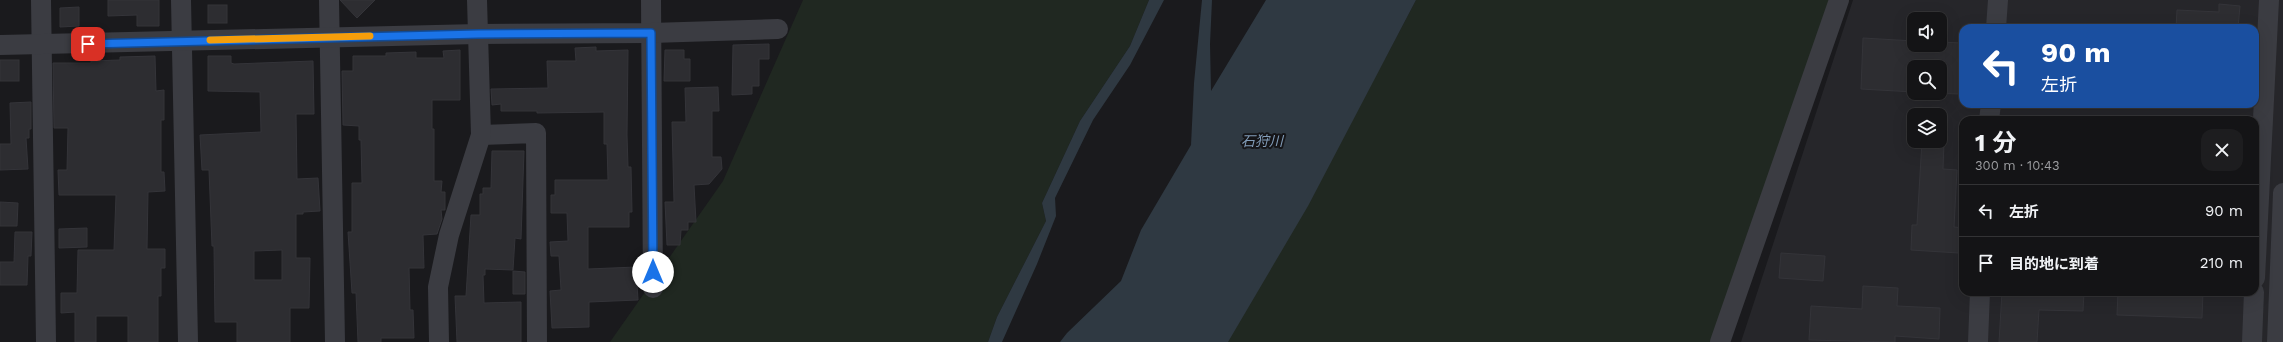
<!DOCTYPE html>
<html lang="ja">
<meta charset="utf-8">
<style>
:root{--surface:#141416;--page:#1d1d1f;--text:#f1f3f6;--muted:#9d9ea1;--line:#333335}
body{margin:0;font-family:"Work Sans","Noto Sans JP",sans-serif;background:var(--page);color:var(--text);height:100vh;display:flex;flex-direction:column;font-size:15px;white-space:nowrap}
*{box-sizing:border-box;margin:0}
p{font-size:13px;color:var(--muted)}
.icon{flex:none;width:22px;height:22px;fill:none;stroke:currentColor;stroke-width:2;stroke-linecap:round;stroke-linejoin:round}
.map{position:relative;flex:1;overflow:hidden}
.drawer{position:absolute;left:1959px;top:116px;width:300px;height:180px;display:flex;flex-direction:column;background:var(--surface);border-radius:12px;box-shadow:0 4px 16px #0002,0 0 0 1px var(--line)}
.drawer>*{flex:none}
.banner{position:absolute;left:1959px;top:24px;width:300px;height:84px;border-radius:12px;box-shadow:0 4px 16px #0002,0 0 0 1px var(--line);background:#1a4fa0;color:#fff;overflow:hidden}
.buttons{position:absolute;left:1907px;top:12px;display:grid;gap:8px}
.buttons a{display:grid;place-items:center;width:40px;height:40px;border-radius:8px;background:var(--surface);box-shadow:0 4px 16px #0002,0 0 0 1px var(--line);font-size:20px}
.pin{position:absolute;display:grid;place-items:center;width:34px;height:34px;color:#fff;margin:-17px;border-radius:8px;box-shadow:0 2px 6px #0006}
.me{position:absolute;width:44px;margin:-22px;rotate:0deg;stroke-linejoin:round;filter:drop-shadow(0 0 3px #0008)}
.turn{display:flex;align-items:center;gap:14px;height:84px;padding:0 16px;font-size:18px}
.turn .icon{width:52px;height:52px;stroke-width:2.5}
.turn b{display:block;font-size:28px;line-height:34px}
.round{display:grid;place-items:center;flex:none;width:42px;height:42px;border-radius:12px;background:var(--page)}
.summary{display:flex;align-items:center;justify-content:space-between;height:68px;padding:0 16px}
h1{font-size:24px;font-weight:700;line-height:30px}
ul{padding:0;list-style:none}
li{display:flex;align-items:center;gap:12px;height:52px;padding:0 16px;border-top:1px solid var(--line)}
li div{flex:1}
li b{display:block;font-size:15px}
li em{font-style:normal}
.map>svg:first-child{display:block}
.built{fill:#26262a;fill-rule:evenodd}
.green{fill:#202821}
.water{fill:#2f3942}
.building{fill:#2d2d31;stroke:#343439;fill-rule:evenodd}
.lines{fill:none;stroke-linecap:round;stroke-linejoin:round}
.minor{stroke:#3b3c42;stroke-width:20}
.route-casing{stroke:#114b97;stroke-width:10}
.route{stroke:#1a73e8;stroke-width:7}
.slow{stroke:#f59e0b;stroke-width:7}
.labels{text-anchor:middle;stroke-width:4;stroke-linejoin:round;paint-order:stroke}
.water-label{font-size:14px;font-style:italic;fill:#829db9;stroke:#151518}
</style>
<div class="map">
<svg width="2283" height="342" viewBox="0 0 2283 342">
<rect width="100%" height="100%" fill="#1a1a1d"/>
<path class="built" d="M1853 0H2283V342H1741ZM1914 19H1940V45H1914ZM1963 28H2255V104H1963ZM1914 67H1940V93H1914ZM1914 115H1940V141H1914ZM1963 120H2255V292H1963Z"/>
<g class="green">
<polygon points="803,0 1149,0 1130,46 1080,121 1042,203 1046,221 997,317 988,342 610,342 723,181"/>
<polygon points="1416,0 1832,0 1712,342 1224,342 1387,55"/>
</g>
<g class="water">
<polygon points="1149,0 1164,0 1130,65 1093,120 1055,198 1056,216 1037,264 1002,342 988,342 997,317 1046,221 1042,203 1080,121 1130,46"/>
<polygon points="1202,0 1212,0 1210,44 1211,91 1266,0 1416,0 1308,206 1228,342 1060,342 1067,333 1121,281 1141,230 1191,145 1194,83"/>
</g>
<g class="building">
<polygon points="108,0 159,0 159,26 137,26 137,15 108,16"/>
<polygon points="340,0 375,0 357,18"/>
<polygon points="2219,4 2240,6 2238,28 2176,28 2177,10 2219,12"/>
<rect x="208" y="5" width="19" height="18"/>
<polygon points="79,7 79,26 60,27 60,8"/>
<polygon points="1863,38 1914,41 1914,45 1940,45 1940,42 1962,43 1960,94 1931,93 1940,93 1940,67 1914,67 1914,92 1861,89"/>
<polygon points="769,44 769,59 759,59 759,86 752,86 752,94 732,95 733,45"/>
<polygon points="596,47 596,51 628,50 627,135 628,167 631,167 632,212 629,212 629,227 588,227 588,269 636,267 638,300 589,302 589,327 552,328 550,291 561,290 559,256 551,256 550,242 568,241 567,213 551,213 551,195 555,195 555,180 608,180 607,144 604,144 604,112 537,113 537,111 501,111 501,104 492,105 491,89 548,88 547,61 576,61 575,48"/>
<polygon points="460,50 460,100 432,100 432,129 434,129 434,181 442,181 441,192 445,192 445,210 441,210 442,219 437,234 423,235 424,268 409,268 410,310 413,310 414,338 381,338 381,342 358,342 356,293 352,293 348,232 352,232 352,183 362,183 361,140 359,140 359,126 343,125 342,71 353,71 353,56 386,56 386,53 416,52 416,58 444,58 443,51"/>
<polygon points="665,50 684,50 684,59 690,59 690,81 664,81"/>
<polygon points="155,56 156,91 164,90 164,120 161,120 161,172 164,172 165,191 148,192 147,249 165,249 165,268 161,268 161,296 158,296 158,342 128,342 128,316 96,316 96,342 75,342 75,312 61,313 61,293 77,293 78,250 114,250 116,195 59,195 58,170 67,170 68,128 54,128 53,63 91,63 91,61 120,60 120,57"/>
<path d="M208 56H231V63L234 64 313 61 314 114H296L297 179 318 178 320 211 303 212V214H296V258H310L309 308H290V342H237V322H215L214 246H212L209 170H202L200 135 261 132 260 92 208 91ZM282 250V280H254V251Z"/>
<rect x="0" y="60" width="19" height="21"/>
<polygon points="718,87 719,111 712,111 712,157 721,157 722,169 709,184 694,185 696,222 688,222 688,230 681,230 680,245 667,245 665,202 674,202 672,122 686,122 685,88"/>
<polygon points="31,102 31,129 29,129 29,138 26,138 28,169 0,170 0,144 11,144 10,103"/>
<polygon points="1922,141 1944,142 1943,169 1957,170 1954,227 1963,228 1963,244 1959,244 1959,253 1911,250 1912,225 1917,225"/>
<polygon points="492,151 524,151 521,239 515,238 513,270 485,269 485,275 483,275 484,303 521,302 521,342 457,342 455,296 466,296 471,215 480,215 480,194 483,194 483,188 491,188"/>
<polygon points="0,202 18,203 17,226 0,226"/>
<polygon points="87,228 87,247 59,248 59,229"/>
<polygon points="15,232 32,232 31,256 28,256 27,285 0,285 0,262 14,262"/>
<polygon points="1781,253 1825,256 1823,281 1779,278"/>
<polygon points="513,271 525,272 525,294 513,294"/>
<polygon points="1863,286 1898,288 1897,306 1940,308 1939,339 1895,336 1895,342 1809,340 1811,306 1862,309"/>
<polygon points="2002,292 2084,292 2083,311 2039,310 2037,342 1999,342"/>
<polygon points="2118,292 2203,292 2202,318 2117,315"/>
</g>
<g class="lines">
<g class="minor">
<polyline points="41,0 46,342"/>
<polyline points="181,0 188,342"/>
<polyline points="329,0 335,342"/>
<polyline points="651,0 653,288"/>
<polyline points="1996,28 1998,0"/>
<polyline points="0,45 478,34 651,33 778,29"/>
<polyline points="1989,120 1991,104"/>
<polyline points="481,135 536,133 537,342"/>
<polyline points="2255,278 2269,0"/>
<polyline points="439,342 438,287 449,235 481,135 477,0"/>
<polyline points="1720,342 1839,0"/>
<polyline points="1978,342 1980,292"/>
<polyline points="2252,342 2254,292"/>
<polyline points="2277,342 2283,193"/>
</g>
</g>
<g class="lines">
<defs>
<polyline id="route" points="88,44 478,34 651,33 653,272"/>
</defs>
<use href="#route" class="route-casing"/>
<use href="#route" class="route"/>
<polyline class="slow" points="210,40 370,36"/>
</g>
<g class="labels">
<g class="water-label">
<text x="1262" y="146">石狩川</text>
</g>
</g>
</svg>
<div class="buttons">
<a><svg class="icon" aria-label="sound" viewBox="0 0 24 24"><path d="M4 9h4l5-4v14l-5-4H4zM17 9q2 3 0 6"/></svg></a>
<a><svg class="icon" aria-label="search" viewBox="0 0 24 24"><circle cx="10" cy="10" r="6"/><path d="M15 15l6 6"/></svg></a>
<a><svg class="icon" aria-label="layers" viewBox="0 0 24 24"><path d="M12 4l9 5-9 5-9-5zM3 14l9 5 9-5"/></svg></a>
</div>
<div class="pin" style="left:88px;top:44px;background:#d93025"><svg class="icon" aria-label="arrive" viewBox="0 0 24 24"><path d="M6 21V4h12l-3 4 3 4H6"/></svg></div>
<svg class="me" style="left:653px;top:272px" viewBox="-20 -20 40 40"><circle r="19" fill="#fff"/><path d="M0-13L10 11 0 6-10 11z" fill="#1a73e8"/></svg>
<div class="banner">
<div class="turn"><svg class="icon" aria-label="left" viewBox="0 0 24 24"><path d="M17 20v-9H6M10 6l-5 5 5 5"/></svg><div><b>90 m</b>左折</div></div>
</div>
<section class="drawer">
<div class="summary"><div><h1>1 分</h1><p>300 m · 10:43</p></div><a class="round"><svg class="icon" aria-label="close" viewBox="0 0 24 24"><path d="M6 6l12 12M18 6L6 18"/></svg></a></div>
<ul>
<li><svg class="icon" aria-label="left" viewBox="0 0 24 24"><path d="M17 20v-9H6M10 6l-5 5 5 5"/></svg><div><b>左折</b></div><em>90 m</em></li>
<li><svg class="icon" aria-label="arrive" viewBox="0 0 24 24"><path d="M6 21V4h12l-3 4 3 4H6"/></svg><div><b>目的地に到着</b></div><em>210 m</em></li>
</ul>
</section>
</div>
